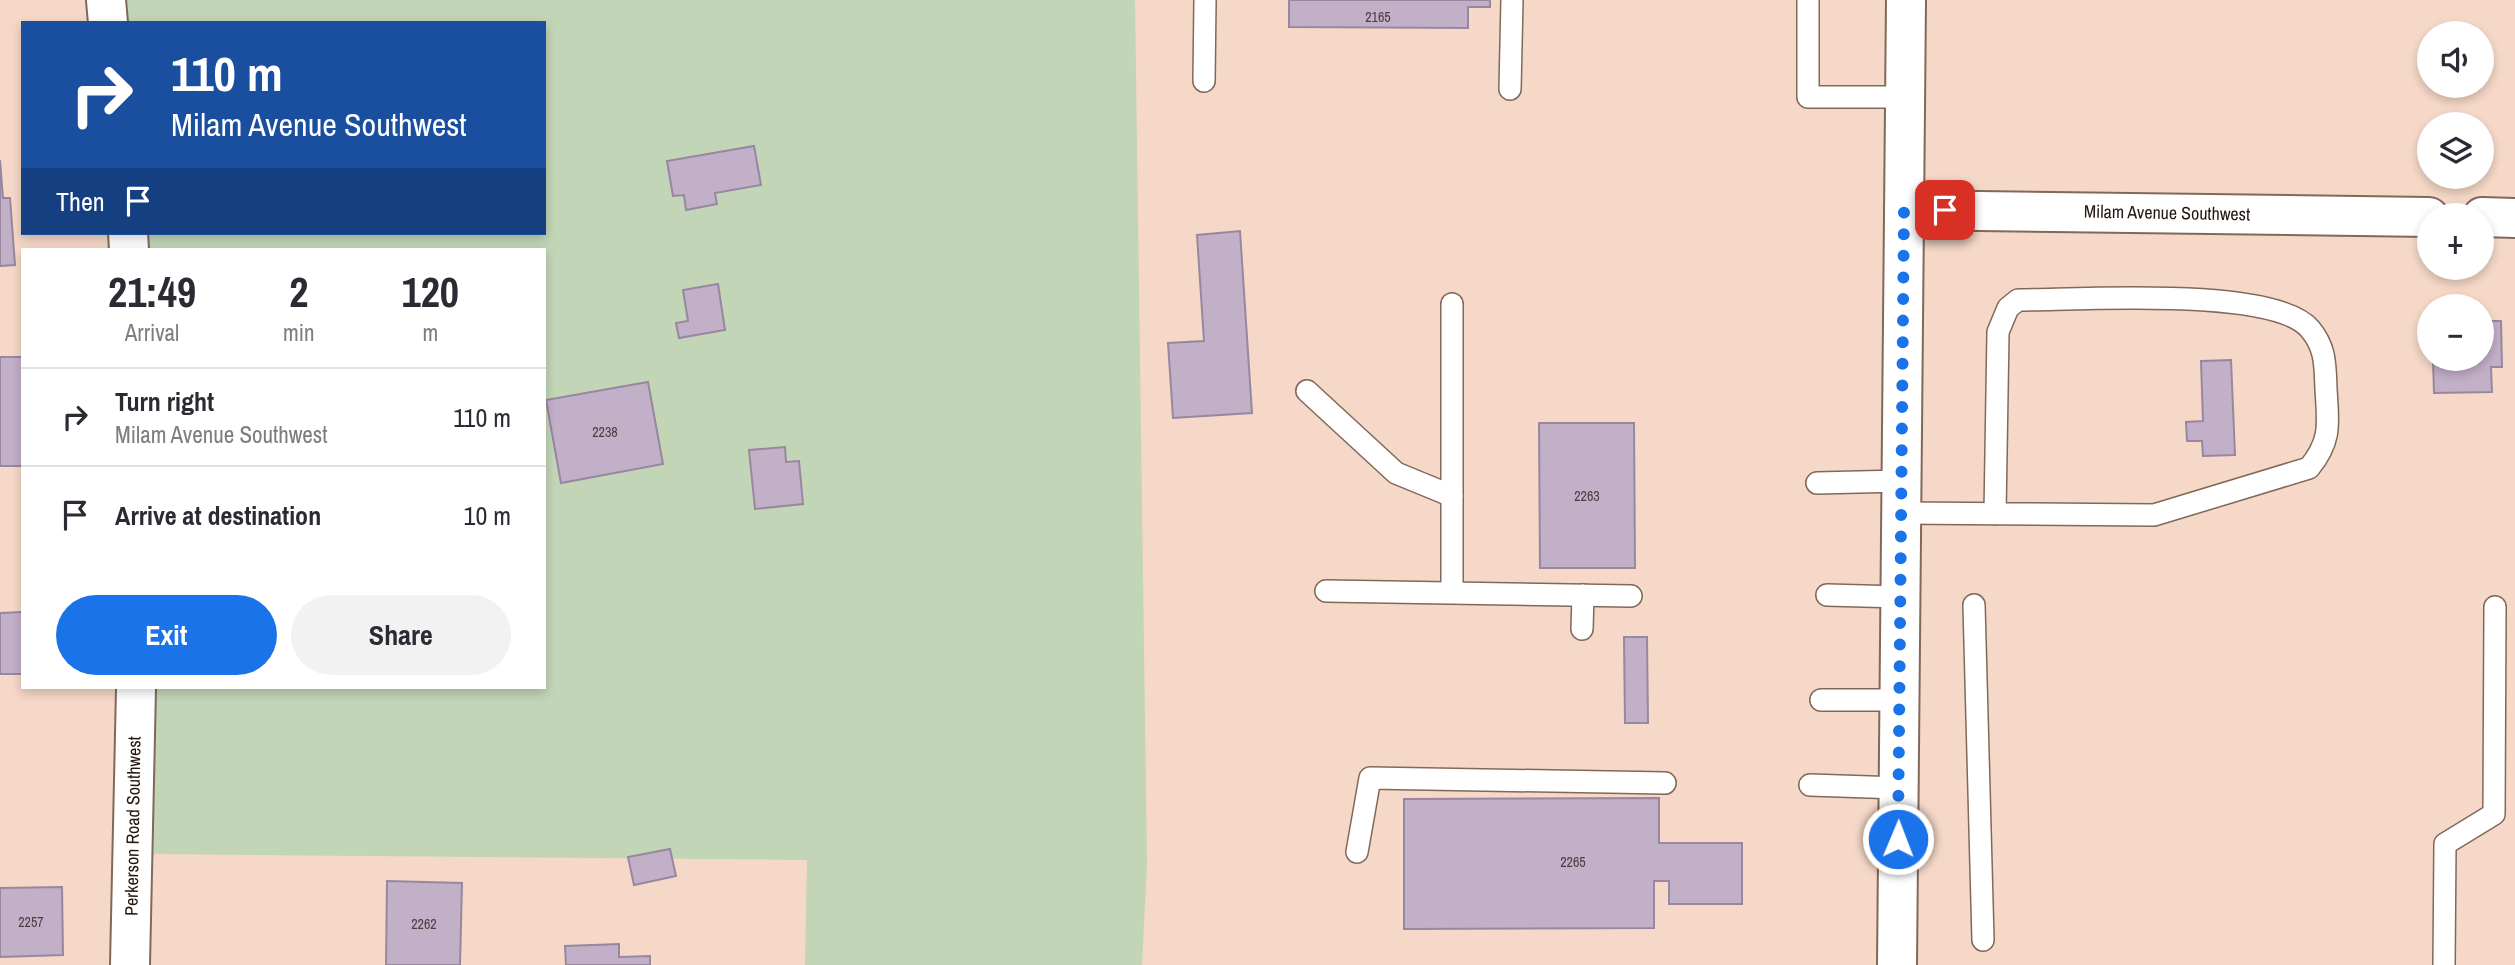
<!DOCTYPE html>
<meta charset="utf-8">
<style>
:root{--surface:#fff;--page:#f2f2f3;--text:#2b2b33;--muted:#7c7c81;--line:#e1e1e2;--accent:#1a73e8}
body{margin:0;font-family:"Archivo Narrow",sans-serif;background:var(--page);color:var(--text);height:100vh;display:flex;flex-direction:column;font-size:26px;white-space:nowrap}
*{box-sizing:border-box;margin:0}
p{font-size:23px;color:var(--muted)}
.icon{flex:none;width:38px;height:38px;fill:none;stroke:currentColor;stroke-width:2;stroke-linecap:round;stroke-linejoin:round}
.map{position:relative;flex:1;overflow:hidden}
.drawer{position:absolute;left:21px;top:248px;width:525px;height:441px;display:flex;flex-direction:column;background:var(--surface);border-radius:0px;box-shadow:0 4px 10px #0003}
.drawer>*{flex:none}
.top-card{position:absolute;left:21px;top:21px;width:525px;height:214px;border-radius:0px;box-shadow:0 4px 10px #0003;background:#1a4fa0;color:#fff;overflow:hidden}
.controls{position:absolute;left:2417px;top:21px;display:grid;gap:14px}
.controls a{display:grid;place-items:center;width:77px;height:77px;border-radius:50%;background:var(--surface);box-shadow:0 4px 10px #0003;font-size:35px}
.pin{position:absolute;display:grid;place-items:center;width:60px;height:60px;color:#fff;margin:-30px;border-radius:14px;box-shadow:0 4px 10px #0006}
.me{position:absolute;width:77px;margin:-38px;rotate:1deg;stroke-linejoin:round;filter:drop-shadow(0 0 5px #0008)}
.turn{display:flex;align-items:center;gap:24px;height:147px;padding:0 35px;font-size:32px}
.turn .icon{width:91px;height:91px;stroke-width:2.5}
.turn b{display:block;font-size:49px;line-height:60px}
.then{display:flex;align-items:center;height:66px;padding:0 35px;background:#0003;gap:14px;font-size:26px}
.eta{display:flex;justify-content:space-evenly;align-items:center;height:119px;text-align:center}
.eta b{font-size:42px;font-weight:700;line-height:49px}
.primary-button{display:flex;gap:14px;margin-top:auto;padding:14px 35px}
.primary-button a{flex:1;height:80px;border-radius:42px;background:var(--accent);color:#fff;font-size:28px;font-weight:700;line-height:80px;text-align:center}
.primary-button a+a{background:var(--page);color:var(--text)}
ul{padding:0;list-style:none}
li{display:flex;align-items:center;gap:21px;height:98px;padding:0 35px;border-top:2px solid var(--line)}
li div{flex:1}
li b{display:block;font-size:26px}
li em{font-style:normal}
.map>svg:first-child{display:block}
.green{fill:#c2d5b6}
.building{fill:#c2afc8;stroke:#98879e;stroke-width:2}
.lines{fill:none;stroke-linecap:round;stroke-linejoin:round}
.lane-casing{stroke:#826859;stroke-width:24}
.street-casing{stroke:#826859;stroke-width:42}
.secondary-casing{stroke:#826859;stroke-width:42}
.primary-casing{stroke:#826859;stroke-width:42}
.lane{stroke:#fff;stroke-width:21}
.street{stroke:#fff;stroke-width:38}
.secondary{stroke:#fff;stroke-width:38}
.primary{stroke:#fff;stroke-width:38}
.route{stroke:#1a73e8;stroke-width:12;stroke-dasharray:0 21.6}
.labels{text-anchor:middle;stroke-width:7;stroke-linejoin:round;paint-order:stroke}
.number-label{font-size:14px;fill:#4b3e40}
.street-label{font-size:18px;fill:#231812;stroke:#fff}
</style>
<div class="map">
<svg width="2515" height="965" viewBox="0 0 2515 965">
<rect width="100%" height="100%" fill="#f5d8c7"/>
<polygon class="green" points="110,0 1135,0 1147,864 1142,965 805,965 807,860 150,854 143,688 544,688 544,250 122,250 121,233 544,233 544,23 111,23"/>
<g class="building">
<polygon points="1289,0 1490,0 1490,7 1468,7 1468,28 1289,27"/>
<polygon points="754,146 761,185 715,193 717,204 686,210 684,195 673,196 667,161"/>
<polygon points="0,160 3,198 10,198 15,265 0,266"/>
<polygon points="1240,231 1252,413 1173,418 1168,343 1204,341 1197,235"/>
<polygon points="718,284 725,330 679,338 676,323 688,321 683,290"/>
<polygon points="2482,321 2501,321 2502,367 2491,367 2492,392 2434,393 2433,359 2482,359"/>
<polygon points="2429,322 2429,342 2423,342 2422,323"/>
<rect x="0" y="357" width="23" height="109"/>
<polygon points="2231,360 2235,455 2203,456 2202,441 2187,441 2186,422 2203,421 2201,361"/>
<polygon points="648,382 663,464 561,483 546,400"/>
<polygon points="1539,423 1634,423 1635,568 1540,568"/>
<polygon points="785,447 786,462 799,461 803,504 755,509 749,450"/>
<polygon points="23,612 23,674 0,674 0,613"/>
<polygon points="1624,637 1647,637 1648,723 1625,723"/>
<polygon points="1659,798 1659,843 1742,843 1742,904 1669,904 1669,881 1654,881 1654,928 1404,929 1404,799"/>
<polygon points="670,849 676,876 634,885 628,857"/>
<polygon points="387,881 462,883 460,965 386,965"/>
<polygon points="62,887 63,955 0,957 0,888"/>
<polygon points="619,944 619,957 650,956 650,965 566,965 565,946"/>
</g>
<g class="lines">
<defs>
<g id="lane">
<polyline points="1808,0 1808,97 1905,97"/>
<polyline points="1204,81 1205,0"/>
<polyline points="1510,89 1512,0"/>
<polyline points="1452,304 1452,592"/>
<polyline points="1307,391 1396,473 1452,496"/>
<polyline points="1817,483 1901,481"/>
<path d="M1901 513 2154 515 2309 468C2332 440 2328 423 2326 389 2325 365 2326 348 2310 329 2274 286 2077 300 2018 300L2008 308 1998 332 1995 514"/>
<polyline points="1326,591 1631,596"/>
<polyline points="1827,595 1900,597"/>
<polyline points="1974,605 1983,940"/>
<polyline points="1582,629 1583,595"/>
<polyline points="1821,700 1899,700"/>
<polyline points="1810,785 1899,788"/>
<polyline points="1357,852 1370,778 1665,783"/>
<polyline points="2444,965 2445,844 2494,814 2495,607"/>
</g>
<g id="street">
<polyline points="1904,210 2429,217"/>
<polyline points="2482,217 2515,218"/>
</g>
<g id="secondary">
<polyline points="106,0 108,23"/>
<polyline points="128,233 129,250"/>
<polyline points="130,965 136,688"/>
</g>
<polyline id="primary" points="1897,965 1906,0"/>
</defs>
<use href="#lane" class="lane-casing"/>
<use href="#street" class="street-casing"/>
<use href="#secondary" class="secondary-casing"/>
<use href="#primary" class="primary-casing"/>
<use href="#lane" class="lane"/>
<use href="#street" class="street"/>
<use href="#secondary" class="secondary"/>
<use href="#primary" class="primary"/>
</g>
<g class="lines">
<polyline class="route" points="1898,839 1904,210 1945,210"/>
</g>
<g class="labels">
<g class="number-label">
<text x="1378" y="22">2165</text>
<text x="605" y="437">2238</text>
<text x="1587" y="501">2263</text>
<text x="1573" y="867">2265</text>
<text x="31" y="927">2257</text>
<text x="424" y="929">2262</text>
</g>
<g class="street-label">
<text transform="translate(2167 213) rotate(1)" y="6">Milam Avenue Southwest</text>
<text transform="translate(133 826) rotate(-89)" y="6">Perkerson Road Southwest</text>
</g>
</g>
</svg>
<div class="controls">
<a><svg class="icon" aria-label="sound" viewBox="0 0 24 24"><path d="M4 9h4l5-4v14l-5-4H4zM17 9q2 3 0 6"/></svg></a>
<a><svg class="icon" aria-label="layers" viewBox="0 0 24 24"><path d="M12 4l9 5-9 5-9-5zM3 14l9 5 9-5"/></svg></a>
<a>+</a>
<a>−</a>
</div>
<div class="pin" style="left:1945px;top:210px;background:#d93025"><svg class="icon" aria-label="arrive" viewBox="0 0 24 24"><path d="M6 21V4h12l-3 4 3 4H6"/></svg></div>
<svg class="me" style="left:1898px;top:839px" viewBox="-20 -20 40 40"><circle r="17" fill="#1a73e8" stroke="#fff" stroke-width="3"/><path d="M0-11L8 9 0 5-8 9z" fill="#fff"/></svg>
<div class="top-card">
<div class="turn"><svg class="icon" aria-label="right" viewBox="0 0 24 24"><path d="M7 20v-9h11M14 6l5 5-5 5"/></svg><div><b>110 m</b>Milam Avenue Southwest</div></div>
<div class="then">Then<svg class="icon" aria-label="arrive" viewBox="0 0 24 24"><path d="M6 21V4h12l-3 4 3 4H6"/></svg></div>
</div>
<section class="drawer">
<div class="eta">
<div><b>21:49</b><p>Arrival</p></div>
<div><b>2</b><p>min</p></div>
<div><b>120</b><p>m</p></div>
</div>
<ul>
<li><svg class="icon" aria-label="right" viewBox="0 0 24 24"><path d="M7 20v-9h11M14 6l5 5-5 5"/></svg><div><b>Turn right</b><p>Milam Avenue Southwest</p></div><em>110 m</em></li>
<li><svg class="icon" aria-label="arrive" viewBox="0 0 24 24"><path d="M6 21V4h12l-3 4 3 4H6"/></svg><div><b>Arrive at destination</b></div><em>10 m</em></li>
</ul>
<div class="primary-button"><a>Exit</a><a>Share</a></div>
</section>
</div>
